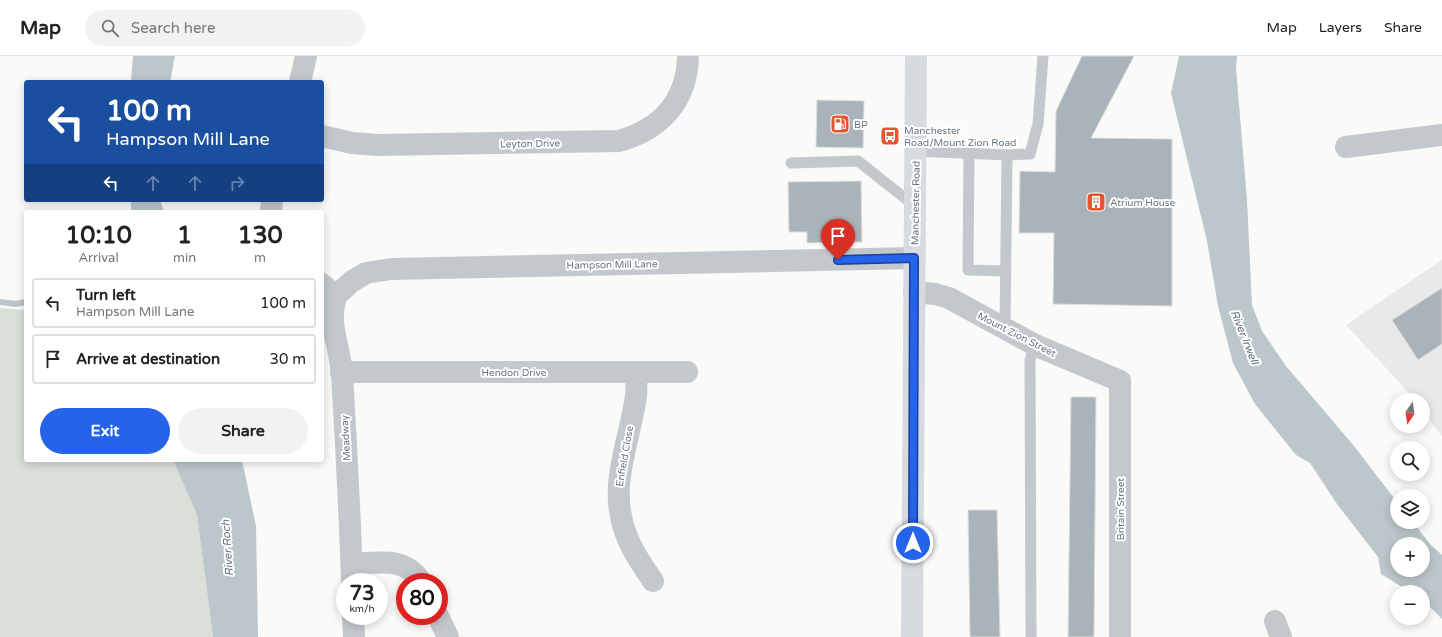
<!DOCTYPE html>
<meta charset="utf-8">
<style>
:root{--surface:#fff;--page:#f2f2f2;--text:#222;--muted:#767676;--line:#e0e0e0;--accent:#2563eb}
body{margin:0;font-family:"Varela Round",sans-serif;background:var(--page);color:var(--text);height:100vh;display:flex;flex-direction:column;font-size:15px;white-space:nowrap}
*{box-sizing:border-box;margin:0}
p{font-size:13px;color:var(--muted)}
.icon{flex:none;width:22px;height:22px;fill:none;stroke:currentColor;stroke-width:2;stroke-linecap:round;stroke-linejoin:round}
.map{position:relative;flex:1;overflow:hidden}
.drawer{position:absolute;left:24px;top:154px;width:300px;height:252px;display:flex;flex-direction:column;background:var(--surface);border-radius:4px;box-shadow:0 2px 10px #0003}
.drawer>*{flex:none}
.guide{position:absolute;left:24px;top:24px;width:300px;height:122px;border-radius:4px;box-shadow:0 2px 10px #0003;background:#1a4fa0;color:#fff;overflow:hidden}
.needle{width:26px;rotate:193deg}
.fabs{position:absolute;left:1390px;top:337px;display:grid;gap:8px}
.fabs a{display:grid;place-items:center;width:40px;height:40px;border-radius:50%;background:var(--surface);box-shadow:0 2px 10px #0003;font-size:20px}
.speed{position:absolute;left:336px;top:517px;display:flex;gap:8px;font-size:20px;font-weight:700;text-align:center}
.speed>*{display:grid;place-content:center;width:52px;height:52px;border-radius:50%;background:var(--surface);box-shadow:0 2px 10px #0003;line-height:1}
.speed small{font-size:10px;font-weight:400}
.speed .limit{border:6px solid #d22;background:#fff;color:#111}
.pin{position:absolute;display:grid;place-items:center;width:34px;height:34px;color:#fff;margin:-41px -17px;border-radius:50% 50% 50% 0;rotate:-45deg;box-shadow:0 0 4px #0007}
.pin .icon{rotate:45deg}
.me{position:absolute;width:44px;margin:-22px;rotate:0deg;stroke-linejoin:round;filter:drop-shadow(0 0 3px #0008)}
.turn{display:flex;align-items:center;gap:14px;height:84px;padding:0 16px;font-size:18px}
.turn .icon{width:52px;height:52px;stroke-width:2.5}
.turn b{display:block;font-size:28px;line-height:34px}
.lanes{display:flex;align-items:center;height:38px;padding:0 16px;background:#0003;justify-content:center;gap:20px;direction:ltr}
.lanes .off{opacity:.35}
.eta{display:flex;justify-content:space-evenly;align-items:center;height:68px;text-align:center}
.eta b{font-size:24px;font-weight:700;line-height:28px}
.action{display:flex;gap:8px;margin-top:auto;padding:8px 16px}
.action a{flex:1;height:46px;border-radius:24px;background:var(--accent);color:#fff;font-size:16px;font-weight:700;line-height:46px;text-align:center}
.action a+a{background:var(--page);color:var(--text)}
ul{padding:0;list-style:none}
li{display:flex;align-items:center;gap:12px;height:50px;margin:0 8px 6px;padding:0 8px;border:2px solid var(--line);border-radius:4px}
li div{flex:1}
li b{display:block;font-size:15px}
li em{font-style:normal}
header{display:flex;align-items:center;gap:24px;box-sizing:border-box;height:56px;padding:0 20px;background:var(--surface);border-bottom:1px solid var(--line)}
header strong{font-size:19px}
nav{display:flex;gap:22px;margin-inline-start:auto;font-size:14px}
.search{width:280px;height:36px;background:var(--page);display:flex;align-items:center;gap:10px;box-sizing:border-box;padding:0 14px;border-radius:22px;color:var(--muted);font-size:15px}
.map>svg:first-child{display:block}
.built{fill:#e8e9e9}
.green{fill:#dadfd7}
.water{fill:#bbc7cb;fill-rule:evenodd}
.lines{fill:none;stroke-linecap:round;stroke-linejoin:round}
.stream{stroke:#bbc7cb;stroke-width:6}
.building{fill:#aab3b9;stroke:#dcdcda}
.service{stroke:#c3c8cc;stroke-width:11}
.minor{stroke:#c3c8cc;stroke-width:22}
.trunk{stroke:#d6dbdf;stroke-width:22}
.route-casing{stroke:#184099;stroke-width:10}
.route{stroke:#2563eb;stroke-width:7}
.labels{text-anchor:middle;stroke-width:4;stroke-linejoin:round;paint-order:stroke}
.poi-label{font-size:10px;fill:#657683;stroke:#fff;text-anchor:start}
.street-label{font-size:10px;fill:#657683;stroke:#fff}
.water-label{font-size:11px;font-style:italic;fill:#60757c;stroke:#fff}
</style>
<header>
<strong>Map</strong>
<div class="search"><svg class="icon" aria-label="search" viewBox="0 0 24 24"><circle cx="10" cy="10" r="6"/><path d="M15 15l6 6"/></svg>Search here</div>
<nav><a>Map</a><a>Layers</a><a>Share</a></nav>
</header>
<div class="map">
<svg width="1442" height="581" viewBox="0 0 1442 581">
<rect width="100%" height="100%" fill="#fafaf8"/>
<polygon class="built" points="1442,204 1442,380 1423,356 1423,344 1414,344 1401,328 1346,269"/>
<polygon class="green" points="0,252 26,254 26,404 173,404 197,459 213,581 0,581"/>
<g class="water">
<polygon points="133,0 175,0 170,26 131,26"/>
<path d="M1179 0H1237L1236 13 1247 144 1252 249 1262 275 1286 310 1354 390 1397 446V466H1413L1430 488 1442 499V563L1423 544V536H1410L1381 518 1378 501 1337 448 1310 407 1296 399 1255 348 1233 307 1218 250 1207 185 1171 37ZM1397 488H1423V514H1397Z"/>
<polygon points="131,144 160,144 164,156 131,156"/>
<polygon points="173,404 242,404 256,470 258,581 213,581 197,459"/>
</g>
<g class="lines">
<polyline class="stream" points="0,246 16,248 26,246"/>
</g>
<g class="building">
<polygon points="1082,0 1134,0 1091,82 1172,83 1172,250 1053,248 1054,177 1019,177 1020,115 1055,116 1056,55"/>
<polygon points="817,44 864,45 863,92 816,91"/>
<polygon points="861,125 862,186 807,187 807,176 789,176 788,126"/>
<polygon points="1442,232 1442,288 1418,304 1392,264"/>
<polygon points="1071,341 1096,341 1094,581 1068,581"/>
<polygon points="968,454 997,454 1000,581 970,581"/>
</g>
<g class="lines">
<g class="service">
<polyline points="915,95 1007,99 1030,98 1038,68 1043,0"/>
<polyline points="969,97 968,214 1005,215"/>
<polyline points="791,107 858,105 915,150"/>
<polyline points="1005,273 1007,99"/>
<polyline points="1031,581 1030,304 1035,289"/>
</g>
<g class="minor">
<polyline points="300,26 306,0"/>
<path d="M322 80 352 87 378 89 619 85C661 73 687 45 688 0"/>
<polyline points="1346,91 1442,79"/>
<polyline points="271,156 272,144"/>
<polyline points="322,228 336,240"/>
<polyline points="914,236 935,238 949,242 1035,289 1120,325 1120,581"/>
<polyline points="336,240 351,226 366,217 391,213 914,202"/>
<path d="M336 240C327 270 340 289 342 318 346 387 350 457 352 526"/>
<polyline points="341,316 687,316"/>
<path d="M636 316C636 324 637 332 636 340 629 391 606 432 628 483 634 498 644 512 653 525"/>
<path d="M352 508C377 507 406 500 421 526"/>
<polyline points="353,560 354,581"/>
<polyline points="438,560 448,581"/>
<polyline points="1275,565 1281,581"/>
</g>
<polyline class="trunk" points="912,581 916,0"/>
</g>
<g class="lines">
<defs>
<polyline id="route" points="838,204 914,202 913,487"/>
</defs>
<use href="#route" class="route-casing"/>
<use href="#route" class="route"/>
</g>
<defs>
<symbol id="fuel-square" viewBox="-11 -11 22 22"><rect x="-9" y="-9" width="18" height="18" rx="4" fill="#e4572e" stroke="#fff"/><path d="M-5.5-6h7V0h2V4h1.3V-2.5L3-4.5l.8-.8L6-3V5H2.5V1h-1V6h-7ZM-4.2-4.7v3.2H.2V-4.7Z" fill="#fff"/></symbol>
<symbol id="bus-square" viewBox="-11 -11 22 22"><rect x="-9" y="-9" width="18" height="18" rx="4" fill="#e4572e" stroke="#fff"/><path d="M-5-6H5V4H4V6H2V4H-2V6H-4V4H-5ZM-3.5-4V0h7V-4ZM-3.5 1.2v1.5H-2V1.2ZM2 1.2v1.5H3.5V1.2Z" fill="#fff"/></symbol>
<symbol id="building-square" viewBox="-11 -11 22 22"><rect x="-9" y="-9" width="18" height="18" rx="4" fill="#e4572e" stroke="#fff"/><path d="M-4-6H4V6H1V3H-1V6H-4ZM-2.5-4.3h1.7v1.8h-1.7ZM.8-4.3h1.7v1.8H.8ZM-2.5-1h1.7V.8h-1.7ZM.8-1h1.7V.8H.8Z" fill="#fff"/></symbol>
</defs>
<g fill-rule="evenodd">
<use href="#fuel-square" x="829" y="57" width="22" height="22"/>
<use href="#bus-square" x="879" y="69" width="22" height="22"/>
<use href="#building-square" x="1085" y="135" width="22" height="22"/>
</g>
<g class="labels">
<g class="poi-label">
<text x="854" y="72">BP</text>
<text x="904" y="78">Manchester<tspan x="904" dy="12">Road/Mount Zion Road</tspan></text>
<text x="1110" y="150">Atrium House</text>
</g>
<g class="street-label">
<text transform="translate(530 87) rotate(-1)" y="4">Leyton Drive</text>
<text transform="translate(915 147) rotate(-89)" y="4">Manchester Road</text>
<text transform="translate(612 208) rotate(-1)" y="4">Hampson Mill Lane</text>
<text transform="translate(1017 278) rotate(27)" y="4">Mount Zion Street</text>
<text x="514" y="320">Hendon Drive</text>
<text transform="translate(345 382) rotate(-93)" y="4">Meadway</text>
<text transform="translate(624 400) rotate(-80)" y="4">Enfield Close</text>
<text transform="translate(1120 453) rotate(-90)" y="4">Britain Street</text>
</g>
<g class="water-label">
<text transform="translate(1245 281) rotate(68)" y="4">River Irwell</text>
<text transform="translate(227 492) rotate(-94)" y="4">River Roch</text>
</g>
</g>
</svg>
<div class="fabs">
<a><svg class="needle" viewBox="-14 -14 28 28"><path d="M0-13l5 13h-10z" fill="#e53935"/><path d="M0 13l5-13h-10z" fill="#767676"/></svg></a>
<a><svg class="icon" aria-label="search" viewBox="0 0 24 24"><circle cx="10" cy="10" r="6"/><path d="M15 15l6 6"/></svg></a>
<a><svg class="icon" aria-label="layers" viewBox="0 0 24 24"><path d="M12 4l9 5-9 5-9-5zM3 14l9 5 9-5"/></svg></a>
<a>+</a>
<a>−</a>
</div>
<div class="speed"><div>73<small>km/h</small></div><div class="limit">80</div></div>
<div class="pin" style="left:838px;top:204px;background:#d93025"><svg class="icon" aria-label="arrive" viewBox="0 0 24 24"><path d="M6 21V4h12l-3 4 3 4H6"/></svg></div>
<svg class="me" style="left:913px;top:487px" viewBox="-20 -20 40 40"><circle r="17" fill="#2563eb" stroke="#fff" stroke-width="3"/><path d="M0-11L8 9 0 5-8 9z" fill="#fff"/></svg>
<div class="guide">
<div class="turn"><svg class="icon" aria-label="left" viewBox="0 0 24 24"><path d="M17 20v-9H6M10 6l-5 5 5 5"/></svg><div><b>100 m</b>Hampson Mill Lane</div></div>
<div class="lanes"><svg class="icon" aria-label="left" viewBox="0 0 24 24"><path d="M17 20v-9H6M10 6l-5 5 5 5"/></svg><svg class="icon off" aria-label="ahead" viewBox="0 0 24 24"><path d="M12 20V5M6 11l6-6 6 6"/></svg><svg class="icon off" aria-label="ahead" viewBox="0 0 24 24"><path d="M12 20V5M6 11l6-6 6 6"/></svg><svg class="icon off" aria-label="right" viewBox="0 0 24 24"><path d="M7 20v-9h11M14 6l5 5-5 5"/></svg></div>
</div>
<section class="drawer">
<div class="eta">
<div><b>10:10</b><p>Arrival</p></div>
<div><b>1</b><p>min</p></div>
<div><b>130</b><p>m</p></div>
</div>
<ul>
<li><svg class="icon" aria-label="left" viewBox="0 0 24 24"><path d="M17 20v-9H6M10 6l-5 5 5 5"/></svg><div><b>Turn left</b><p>Hampson Mill Lane</p></div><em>100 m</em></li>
<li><svg class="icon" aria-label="arrive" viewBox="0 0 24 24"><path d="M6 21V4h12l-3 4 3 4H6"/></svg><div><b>Arrive at destination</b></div><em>30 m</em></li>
</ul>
<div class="action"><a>Exit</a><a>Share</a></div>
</section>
</div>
